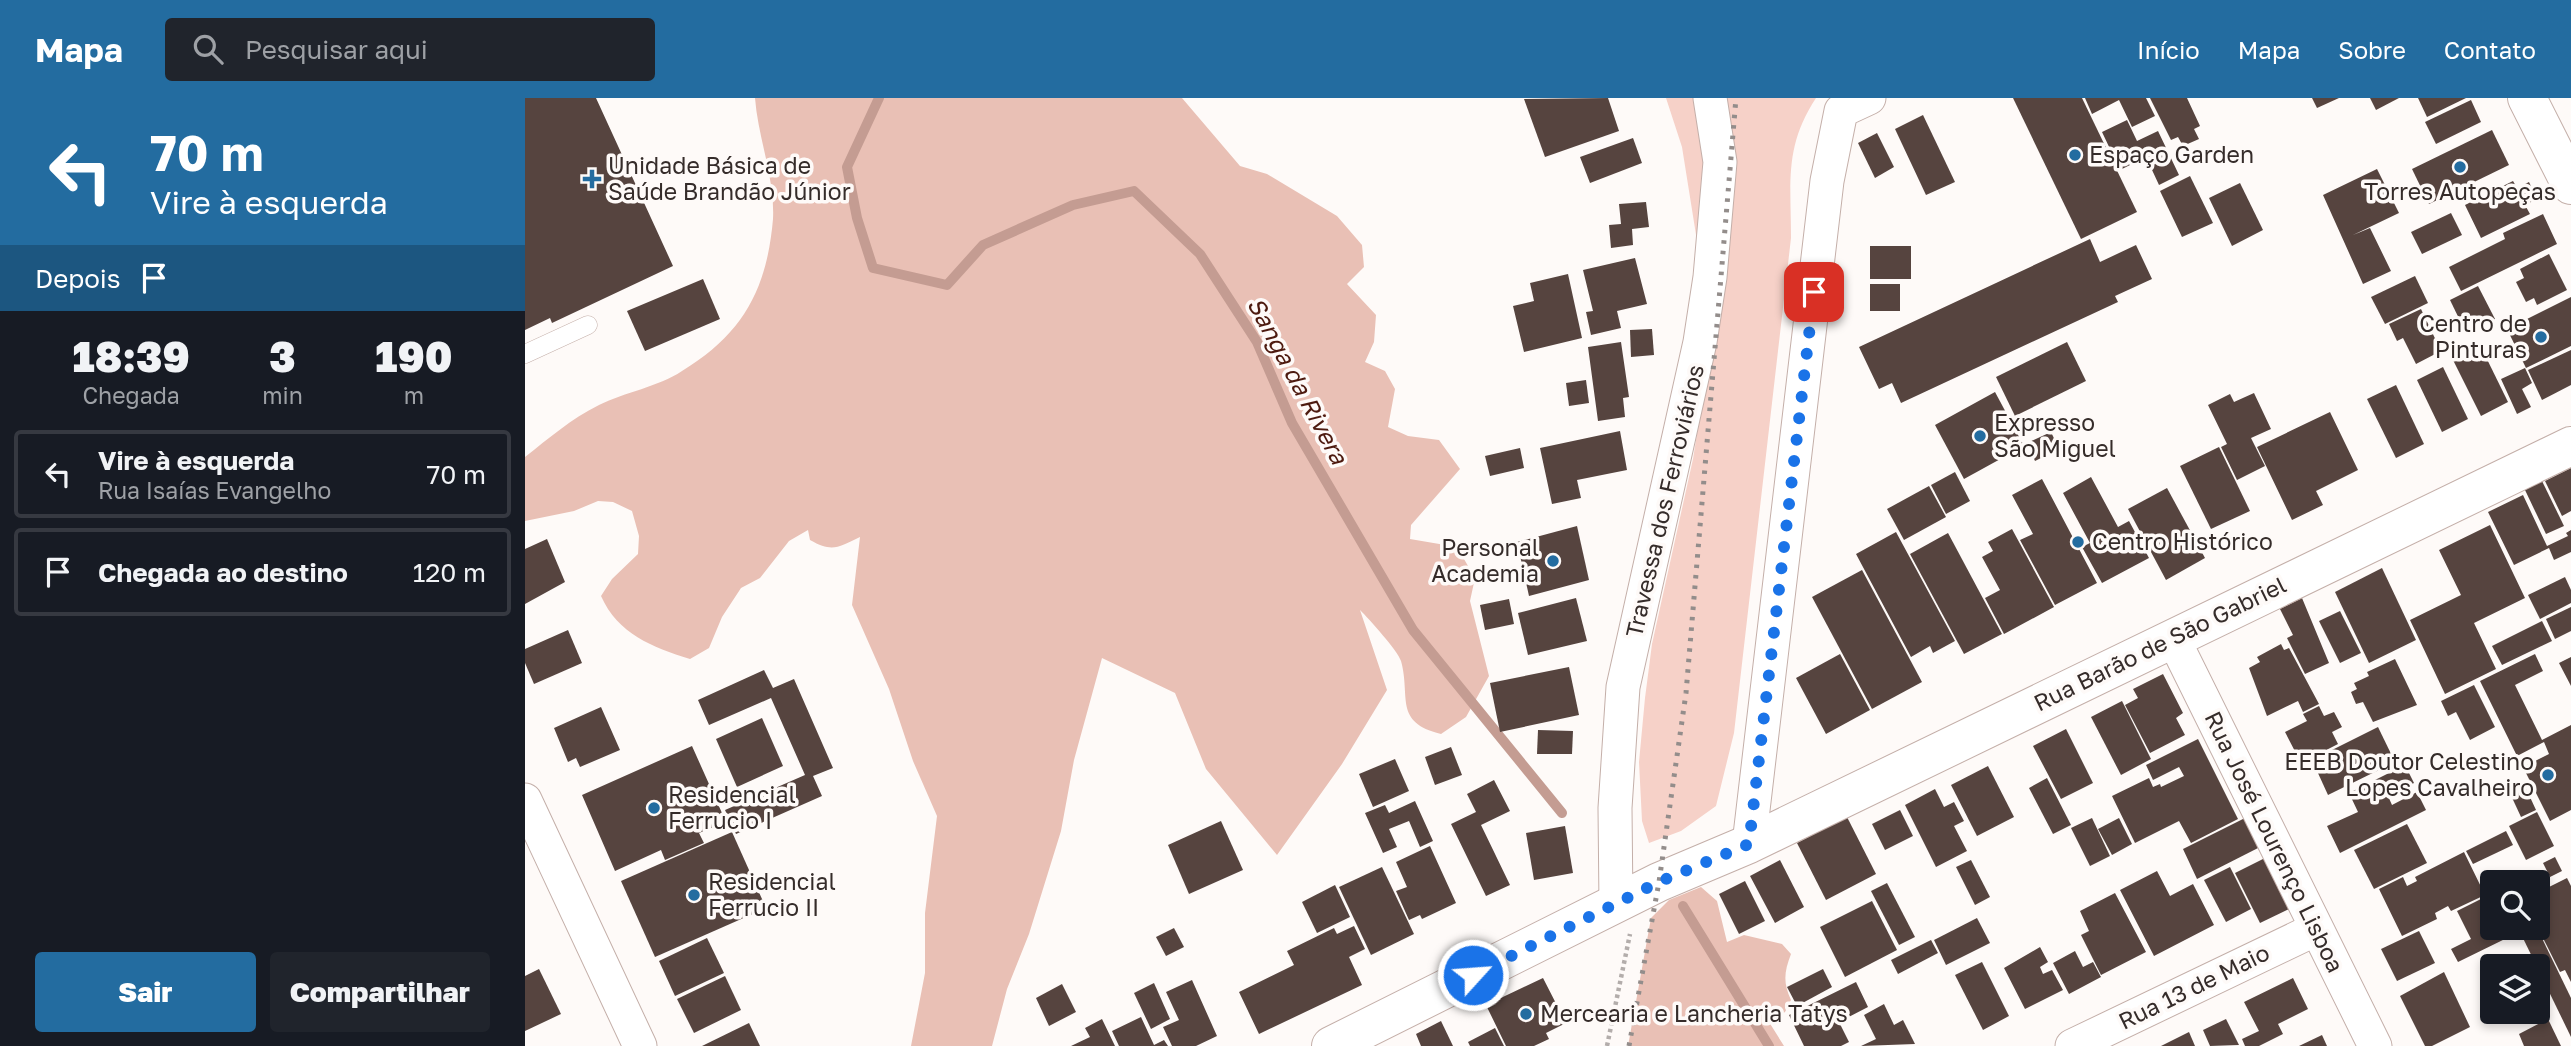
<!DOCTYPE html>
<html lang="pt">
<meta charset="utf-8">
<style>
:root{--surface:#171b24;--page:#20242c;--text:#f1f3f6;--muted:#9ea1a6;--line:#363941;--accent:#236ca0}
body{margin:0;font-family:"Golos Text",sans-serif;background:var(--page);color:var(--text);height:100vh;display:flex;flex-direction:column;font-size:26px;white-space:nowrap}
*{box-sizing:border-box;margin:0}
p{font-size:23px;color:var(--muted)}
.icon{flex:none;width:38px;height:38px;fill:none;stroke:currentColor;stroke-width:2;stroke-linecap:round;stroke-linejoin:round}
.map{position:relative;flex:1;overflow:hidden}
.panel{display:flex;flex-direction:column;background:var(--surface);width:525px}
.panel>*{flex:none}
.banner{background:#236ca0;color:#fff;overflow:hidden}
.controls{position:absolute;left:1955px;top:772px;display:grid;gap:14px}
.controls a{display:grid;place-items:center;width:70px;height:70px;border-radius:7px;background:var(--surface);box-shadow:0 4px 10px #0003;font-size:35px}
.pin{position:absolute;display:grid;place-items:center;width:60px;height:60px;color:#fff;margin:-30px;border-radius:14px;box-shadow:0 4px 10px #0006}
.me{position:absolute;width:77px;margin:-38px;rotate:64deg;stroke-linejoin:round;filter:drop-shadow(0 0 5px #0008)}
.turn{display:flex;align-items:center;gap:24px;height:147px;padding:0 35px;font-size:32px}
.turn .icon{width:91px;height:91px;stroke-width:2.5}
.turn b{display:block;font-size:49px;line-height:60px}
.then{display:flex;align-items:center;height:66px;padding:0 35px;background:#0003;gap:14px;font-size:26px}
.eta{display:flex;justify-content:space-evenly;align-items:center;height:119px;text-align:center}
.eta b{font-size:42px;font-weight:800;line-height:49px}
.button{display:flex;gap:14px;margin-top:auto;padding:14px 35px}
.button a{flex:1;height:80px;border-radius:7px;background:var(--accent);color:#fff;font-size:28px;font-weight:800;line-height:80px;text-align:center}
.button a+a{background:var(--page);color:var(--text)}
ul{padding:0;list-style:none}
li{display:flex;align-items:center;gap:21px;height:88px;margin:0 14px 10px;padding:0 21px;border:4px solid var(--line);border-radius:7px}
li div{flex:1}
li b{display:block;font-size:26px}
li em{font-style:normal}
header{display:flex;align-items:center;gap:42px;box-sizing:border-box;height:98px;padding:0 35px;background:var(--accent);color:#fff}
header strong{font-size:33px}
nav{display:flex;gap:38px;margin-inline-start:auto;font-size:24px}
.search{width:490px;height:63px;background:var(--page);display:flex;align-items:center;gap:18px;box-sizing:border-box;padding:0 24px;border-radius:7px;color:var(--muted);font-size:26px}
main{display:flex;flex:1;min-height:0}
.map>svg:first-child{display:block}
.green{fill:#f6d1c8}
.forest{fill:#e9c0b5}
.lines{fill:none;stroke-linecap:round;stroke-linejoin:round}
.stream{stroke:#c49c92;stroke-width:10}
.building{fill:#56443f}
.lane-casing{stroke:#c4afa9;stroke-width:19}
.street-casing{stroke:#c4afa9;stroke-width:35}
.secondary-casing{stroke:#c4afa9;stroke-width:40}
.path{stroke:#b3adab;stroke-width:4.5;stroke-dasharray:3.5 3.5;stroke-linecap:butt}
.lane{stroke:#fff;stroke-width:18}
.street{stroke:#fff;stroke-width:33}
.secondary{stroke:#fff;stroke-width:38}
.rail{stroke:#938d8b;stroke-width:5;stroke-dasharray:3.5 7;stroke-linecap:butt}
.route{stroke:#1a73e8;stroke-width:12;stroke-dasharray:0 21.6}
.poi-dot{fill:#236ca0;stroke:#fefaf8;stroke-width:2.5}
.labels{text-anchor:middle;stroke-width:7;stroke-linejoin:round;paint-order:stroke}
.poi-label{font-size:23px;fill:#352c2a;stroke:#fefaf8;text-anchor:start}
.street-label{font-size:23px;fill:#352c2a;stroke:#fefaf8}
.water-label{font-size:24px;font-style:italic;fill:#4d1a0f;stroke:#fefaf8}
</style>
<header>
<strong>Mapa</strong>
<div class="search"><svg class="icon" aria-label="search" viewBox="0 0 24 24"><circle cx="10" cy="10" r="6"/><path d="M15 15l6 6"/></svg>Pesquisar aqui</div>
<nav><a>Início</a><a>Mapa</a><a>Sobre</a><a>Contato</a></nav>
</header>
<main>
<section class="panel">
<div class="banner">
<div class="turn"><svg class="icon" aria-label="left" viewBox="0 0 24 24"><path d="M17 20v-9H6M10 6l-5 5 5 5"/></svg><div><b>70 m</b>Vire à esquerda</div></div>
<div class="then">Depois<svg class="icon" aria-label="arrive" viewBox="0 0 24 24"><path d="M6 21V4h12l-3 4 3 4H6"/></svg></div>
</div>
<div class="eta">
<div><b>18:39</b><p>Chegada</p></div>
<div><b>3</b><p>min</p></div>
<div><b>190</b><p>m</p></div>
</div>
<ul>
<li><svg class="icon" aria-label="left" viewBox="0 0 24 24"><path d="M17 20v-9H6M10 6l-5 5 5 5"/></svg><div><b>Vire à esquerda</b><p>Rua Isaías Evangelho</p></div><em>70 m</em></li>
<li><svg class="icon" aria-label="arrive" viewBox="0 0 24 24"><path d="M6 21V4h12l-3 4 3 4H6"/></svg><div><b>Chegada ao destino</b></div><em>120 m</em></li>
</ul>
<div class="button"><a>Sair</a><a>Compartilhar</a></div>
</section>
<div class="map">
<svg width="2046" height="948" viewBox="0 0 2046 948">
<rect width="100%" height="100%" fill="#fefaf8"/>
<g class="green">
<polygon points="1141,0 1174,0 1190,70 1176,168 1157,49"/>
<path d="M1195 0H1291C1259 49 1266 84 1266 140L1209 635 1191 708 1156 733 1124 745 1117 723 1114 664 1120 600 1127 546 1168 361 1186 247Z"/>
</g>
<g class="forest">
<path d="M230 0H657L715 68 742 76 812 118 837 147 839 169 822 186 851 217 849 244 840 264 860 273 870 291 863 329 883 338 914 342 935 371 886 427 885 441 932 449 950 480 945 503 964 578 941 619 916 636C868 624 886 599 876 563 873 553 844 521 835 512L862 592 817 666 752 757 681 671 650 595 577 560 549 662 536 733 504 836 482 891 467 948H386L400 875V815L412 718 388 663 364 591 327 507 335 439C313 449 308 455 285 442L283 432 264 443 235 480 216 490 197 519 184 550 165 561C127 549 93 536 76 498L87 481 113 456 114 438 107 413 88 404 73 403 49 413 0 423V359C24 340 46 321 74 307 100 294 133 289 157 273 218 236 242 191 248 121 250 80 233 40 230 0Z"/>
<path d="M1176 789 1192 803 1202 844 1219 837 1257 846 1266 856C1259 874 1258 885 1266 902L1260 914 1244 924 1259 948H1103L1126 820 1144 802Z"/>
</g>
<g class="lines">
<g class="stream">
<polyline points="354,0 322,69 332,120 348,170 422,187 458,147 548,107 609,93 675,156 732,244 767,325 888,532 1037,715"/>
<polyline points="1158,808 1244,948"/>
</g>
</g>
<g class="building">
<polygon points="0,0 71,0 148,168 27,225 25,220 0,232"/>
<polygon points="1083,0 1094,33 1020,59 999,1"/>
<polygon points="1488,0 1557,0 1612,114 1556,141"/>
<polygon points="1560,0 1621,0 1630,18 1607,29 1594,2 1567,16"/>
<polygon points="1625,0 1662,0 1675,28 1669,31 1674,41 1658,48 1653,39 1646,42"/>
<polygon points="1787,0 1814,0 1792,10"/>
<polygon points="1845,0 1874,0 1851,12"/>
<polygon points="1893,0 1941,0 1902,19"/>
<polygon points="1946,2 1956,24 1911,46 1900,24"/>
<polygon points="1398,17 1430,84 1401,97 1370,31"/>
<polygon points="1602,22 1612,43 1633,33 1654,77 1634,87 1621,59 1595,72 1577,34"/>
<polygon points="1967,32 1984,67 1904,106 1887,71"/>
<polygon points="1352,35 1369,69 1350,80 1333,45"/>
<polygon points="1108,40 1117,65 1065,85 1055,59"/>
<polygon points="1852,71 1874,115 1828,137 1845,130 1866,173 1838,186 1798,97"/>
<polygon points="1665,78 1688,125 1657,139 1635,93"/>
<polygon points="1988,83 1992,90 2004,84 2012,101 2000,107 2005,116 1956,140 1940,107"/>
<polygon points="1715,85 1738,132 1707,148 1684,100"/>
<polygon points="1121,104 1124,129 1107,131 1108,147 1086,150 1084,127 1096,126 1094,106"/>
<polygon points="1926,115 1937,137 1897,156 1886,134"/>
<polygon points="2018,116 2032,146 1936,193 1924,169 1980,141 1978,135"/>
<polygon points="1565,141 1575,164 1611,147 1627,181 1590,198 1593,204 1376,305 1367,285 1354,291 1334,249"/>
<rect x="1345" y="148" width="41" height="33"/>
<polygon points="2024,156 2042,192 2012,207 2009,200 2001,204 1991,184 1999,180 1995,171"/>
<polygon points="1110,160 1122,206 1092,213 1096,230 1066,237 1061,214 1068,213 1058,172"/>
<polygon points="1043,176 1057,240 999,254 988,208 1009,203 1005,185"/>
<polygon points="1890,178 1903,205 1860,226 1846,199"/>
<polygon points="178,181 195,221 120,253 102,213"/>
<rect x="1345" y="186" width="30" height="27"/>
<polygon points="1953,188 1970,221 1941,235 1925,202"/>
<polygon points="2046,199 2046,248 2001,270 1982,231"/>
<polygon points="1896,211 1916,253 1891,266 1878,240 1872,243 1864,226"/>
<polygon points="1127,231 1129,257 1106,259 1105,232"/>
<polygon points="1096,244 1104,299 1098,300 1100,319 1073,323 1063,249"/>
<polygon points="1542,244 1561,283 1490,318 1471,279"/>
<polygon points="1956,249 1983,304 1956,318 1928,262"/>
<polygon points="2046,252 2046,287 2017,302 2003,272"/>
<polygon points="1918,269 1943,321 1917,334 1892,282"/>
<polygon points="2000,270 2007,285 1997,291 2006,309 1992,316 1976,281"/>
<polygon points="1061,282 1064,305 1044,308 1041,285"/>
<polygon points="1871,287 1899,346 1871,360 1842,301"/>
<polygon points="1470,294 1499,348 1439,381 1410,327"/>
<polygon points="1729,295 1746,331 1726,340 1740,368 1712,382 1696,349 1702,346 1683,307 1705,296 1709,304"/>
<polygon points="1805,314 1833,372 1791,393 1798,407 1767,422 1732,349"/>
<polygon points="1095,333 1102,372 1052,382 1056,400 1027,406 1015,350"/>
<polygon points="1526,334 1534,351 1510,363 1502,345"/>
<polygon points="1694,349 1725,413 1686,431 1655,368"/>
<polygon points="995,350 999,370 965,378 960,358"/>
<polygon points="2046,370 2046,413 2037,418 2020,383"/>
<polygon points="1430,374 1445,403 1421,416 1406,387"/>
<polygon points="1566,379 1593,429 1604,423 1624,460 1577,485 1557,449 1565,445 1538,395"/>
<polygon points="1517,381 1572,485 1530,507 1495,442 1508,436 1487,397"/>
<polygon points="2017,383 2039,428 2021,436 2000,392"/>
<polygon points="1404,388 1421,419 1379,442 1362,411"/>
<polygon points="1642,390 1680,460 1641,482 1603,411"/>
<polygon points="1998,397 2022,448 2043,438 2041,435 2046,432 2046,454 2029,462 2024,450 1989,467 1963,414"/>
<polygon points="1965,427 2000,500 1949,525 1971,571 1920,596 1885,522 1936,497 1914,452"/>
<polygon points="1052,428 1064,482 1004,498 992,444"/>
<polygon points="1487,431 1529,509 1479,536 1460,500 1475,492 1457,459 1468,453 1463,444"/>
<polygon points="1371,434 1430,543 1408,555 1405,548 1386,559 1331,456"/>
<polygon points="1423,435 1477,536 1439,556 1385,456"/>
<polygon points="22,441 40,484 0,506 0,451"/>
<polygon points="1857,470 1891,542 1844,565 1810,494"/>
<polygon points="1337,472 1397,584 1347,611 1287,499"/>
<polygon points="2040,479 2046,492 2046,505 2015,521 2003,497"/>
<polygon points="1051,500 1062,543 1003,557 993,515"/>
<polygon points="1777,500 1804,565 1780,576 1762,540 1768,537 1755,511"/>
<polygon points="984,501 989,526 960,532 955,507"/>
<polygon points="2046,509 2046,533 2030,541 2021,521"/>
<polygon points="1815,513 1836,555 1815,565 1794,523"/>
<polygon points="2017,523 2027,543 1977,567 1967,548"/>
<polygon points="43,532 57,565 9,586 0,565 0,551"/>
<polygon points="1756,546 1759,552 1764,550 1794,606 1778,614 1773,603 1742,618 1724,570 1735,564 1732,559"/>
<polygon points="1315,556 1345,612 1301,636 1271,580"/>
<polygon points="2010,556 2018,573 1990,587 2017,642 2046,627 2046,712 2025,723 1998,669 2024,656 2019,644 1992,658 1955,583"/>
<polygon points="2046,559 2046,588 2034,565"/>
<polygon points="1870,561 1892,607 1848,624 1838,604 1831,606 1826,594 1832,591 1829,585 1844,578 1842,574"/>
<polygon points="1044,569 1054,617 975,634 965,585"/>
<polygon points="239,572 248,590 269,581 308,670 288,678 297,698 211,736 200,712 280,677 246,600 184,627 173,602"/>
<polygon points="1638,576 1658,615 1651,620 1660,637 1625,655 1600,607 1613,600 1608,591"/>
<polygon points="1949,587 1970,629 1945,642 1931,614 1923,618 1916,603"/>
<polygon points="1597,603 1626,661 1596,677 1566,619"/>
<polygon points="1794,608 1799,618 1809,614 1817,629 1807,634 1813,646 1776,665 1760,634 1782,623 1778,616"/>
<polygon points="76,609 95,652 55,669 51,660 43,664 29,630"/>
<polygon points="237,620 258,668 212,689 191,641"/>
<polygon points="1853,629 1870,664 1803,697 1787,662"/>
<polygon points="1541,631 1568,685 1536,701 1508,648"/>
<polygon points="1013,632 1048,633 1047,656 1012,656"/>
<polygon points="1673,641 1713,721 1666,745 1654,723 1610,745 1587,698 1624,680 1628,689 1635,686 1636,689 1659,678 1654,669 1628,682 1621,667"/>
<polygon points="167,648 201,724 174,735 179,745 140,762 136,752 90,773 57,697"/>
<polygon points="926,649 937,677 910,687 900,659"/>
<polygon points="870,661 884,693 848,709 834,676"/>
<polygon points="1880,667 1889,685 1863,698 1867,707 1892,694 1901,712 1815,755 1802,728 1833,714 1824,695"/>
<polygon points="1463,668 1489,719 1452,738 1426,687"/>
<polygon points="1522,680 1546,727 1528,736 1504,690"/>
<polygon points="969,682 985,713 956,727 985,787 961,798 926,726 951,714 942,696"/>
<polygon points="1998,684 2011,712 1996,719 1983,691"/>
<polygon points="1410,691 1419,709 1429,704 1439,723 1429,728 1442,753 1411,769 1380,707"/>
<polygon points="890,703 908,743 895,749 884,723 864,731 872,749 858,755 840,715 860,707 864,715"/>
<polygon points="1375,712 1388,738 1360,752 1347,726"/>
<polygon points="2012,714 2029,748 2001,762 1984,728"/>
<polygon points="1322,719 1351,776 1301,802 1272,745"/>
<polygon points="1567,720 1585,758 1565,768 1546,730"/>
<polygon points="1594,720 1607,746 1587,757 1573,731"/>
<polygon points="1720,720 1735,749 1672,781 1658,751"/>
<polygon points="696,723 718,772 664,796 643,747"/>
<polygon points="1882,726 1902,765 1849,791 1829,752"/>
<polygon points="1040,728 1048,775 1009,782 1001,735"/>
<polygon points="1981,733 1988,747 1948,766 1941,753"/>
<polygon points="207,734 241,810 130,859 96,783"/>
<polygon points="905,748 931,805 897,821 895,817 884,822 871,793 882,789 871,764"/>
<polygon points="1939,754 1960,797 1926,813 1923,808 1910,815 1912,821 1877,838 1854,791 1878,779 1882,788 1892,783 1890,779"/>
<polygon points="2030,759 2037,773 2025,779 2018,765"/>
<polygon points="1740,760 1766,810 1735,825 1710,775"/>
<polygon points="1255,762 1279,809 1250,825 1225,778"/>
<polygon points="1446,762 1465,799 1450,807 1431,769"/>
<polygon points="857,769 889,836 846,857 814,789"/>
<polygon points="1705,769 1726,811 1701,824 1679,782"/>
<polygon points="1632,773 1645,798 1668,786 1689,827 1629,858 1595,792"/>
<polygon points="2042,780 2046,788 2046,884 2040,872 2035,874 2012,828 2012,795"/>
<polygon points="1220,783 1240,823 1214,836 1194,796"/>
<polygon points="1362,785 1390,839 1374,847 1346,793"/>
<polygon points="810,787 825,819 792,835 777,804"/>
<polygon points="1590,795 1621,854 1576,877 1556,837 1564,833 1555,813"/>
<polygon points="1964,797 1967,804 1967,830 1979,830 1984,839 1933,864 1926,851 1946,841 1932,813"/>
<polygon points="1347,803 1372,852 1320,879 1295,829"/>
<polygon points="1452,820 1465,845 1421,867 1409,842"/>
<polygon points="829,828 840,851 824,859 837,887 734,936 714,894 769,867 762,853 809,830 812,836"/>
<polygon points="649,830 659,849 641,858 631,839"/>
<polygon points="2009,830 2012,830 2046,900 2046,939 1996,836"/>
<polygon points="1894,833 1910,865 1872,883 1856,851"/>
<polygon points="182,840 199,875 150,898 134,863"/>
<polygon points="1406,842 1413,855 1373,876 1366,862"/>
<polygon points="1515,849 1523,864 1515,869 1518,876 1527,872 1538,892 1500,911 1479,870"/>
<polygon points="1550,853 1558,869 1568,864 1576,879 1544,896 1528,865"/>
<polygon points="1457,864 1484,918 1458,932 1430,877"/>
<polygon points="14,871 36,916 0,933 0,878"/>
<polygon points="1298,871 1307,889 1272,908 1262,889"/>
<polygon points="1919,874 1945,929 1907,948 1900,948 1875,898"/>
<polygon points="200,878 216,912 169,935 152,901"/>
<polygon points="1018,880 1041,925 1021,935 1024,941 1009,948 981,948 961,907"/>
<polygon points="1768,880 1783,911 1753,926 1758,936 1734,948 1720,948 1717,941 1734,933 1719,904"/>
<polygon points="667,882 692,938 671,948 647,948 638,929 654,922 641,894"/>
<polygon points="1331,884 1343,909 1314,924 1324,944 1316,948 1279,948 1264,917"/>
<polygon points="629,885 645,921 626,931 609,895"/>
<polygon points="537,886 551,914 524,928 511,900"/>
<polygon points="1359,906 1369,927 1378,922 1390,946 1336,948 1351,941 1339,917"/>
<polygon points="616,919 629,947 639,942 643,948 594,948 587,933"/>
<polygon points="577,921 590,948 546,948 565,939 560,930"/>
<polygon points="1701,921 1714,947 1685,948 1678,932"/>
<polygon points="2023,921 2036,948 1999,948 1994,936"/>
<polygon points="916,923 928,948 896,948 891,936"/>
<polygon points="224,925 235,948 177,948"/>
<polygon points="970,930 979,948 945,948 943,944"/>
<polygon points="1664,934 1670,948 1636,948"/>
<polygon points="1797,937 1802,948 1774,948"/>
</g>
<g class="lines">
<defs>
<polyline id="lane" points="0,256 63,227"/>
<g id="street">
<polyline points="1648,540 1850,948"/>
<polyline points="0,702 115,948"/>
<polyline points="1224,746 1302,83 1316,13 1344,0"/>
<polyline points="1091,807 1090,710 1098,589 1175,244 1185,179 1195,64 1185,0"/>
<polyline points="1547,948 1791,831"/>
</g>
<g id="secondary">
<polyline points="2002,0 2046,87"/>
<polyline points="806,948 1134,784 1224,746 2046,348"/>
</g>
</defs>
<use href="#lane" class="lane-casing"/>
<use href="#street" class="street-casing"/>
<use href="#secondary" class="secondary-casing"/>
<polyline class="path" points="1082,948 1105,836"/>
<use href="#lane" class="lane"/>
<use href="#street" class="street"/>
<use href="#secondary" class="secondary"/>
<polyline class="rail" points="1104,948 1134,784 1161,595 1211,0"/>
</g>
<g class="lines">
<polyline class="route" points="948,877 1134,784 1224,746 1289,194"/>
</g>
<g class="poi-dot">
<circle cx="1550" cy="57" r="7"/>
<circle cx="1935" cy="69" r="7"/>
<path d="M63.5 70.5h7v7h7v7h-7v7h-7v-7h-7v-7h7z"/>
<circle cx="2016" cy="239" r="7"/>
<circle cx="1455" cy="338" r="7"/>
<circle cx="1553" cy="444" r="7"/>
<circle cx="1028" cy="463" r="7"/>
<circle cx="2023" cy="677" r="7"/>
<circle cx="129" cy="710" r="7"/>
<circle cx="169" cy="797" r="7"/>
<circle cx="1001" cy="916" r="7"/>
</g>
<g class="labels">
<g class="poi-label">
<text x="1564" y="65">Espaço Garden</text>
<text x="83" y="76">Unidade Básica de<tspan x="83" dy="26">Saúde Brandão Júnior</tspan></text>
<text x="1935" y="102" text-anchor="middle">Torres Autopeças</text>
<text x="2002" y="234" text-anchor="end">Centro de<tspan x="2002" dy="26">Pinturas</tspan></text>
<text x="1469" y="333">Expresso<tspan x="1469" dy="26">São Miguel</tspan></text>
<text x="1567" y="452">Centro Histórico</text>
<text x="1014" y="458" text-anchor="end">Personal<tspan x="1014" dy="26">Academia</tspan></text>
<text x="2009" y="672" text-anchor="end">EEEB Doutor Celestino<tspan x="2009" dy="26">Lopes Cavalheiro</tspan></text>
<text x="143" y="705">Residencial<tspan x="143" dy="26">Ferrucio I</tspan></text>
<text x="183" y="792">Residencial<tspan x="183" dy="26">Ferrucio II</tspan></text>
<text x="1015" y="924">Mercearia e Lancheria Tatys</text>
</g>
<g class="street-label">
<text transform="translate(1140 403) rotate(-77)" y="8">Travessa dos Ferroviários</text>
<text transform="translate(1635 546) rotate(-26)" y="8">Rua Barão de São Gabriel</text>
<text transform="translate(1749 744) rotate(64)" y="8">Rua José Lourenço Lisboa</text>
<text transform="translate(1669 889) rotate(-26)" y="8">Rua 13 de Maio</text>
</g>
<g class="water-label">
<text transform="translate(772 283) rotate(62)" y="8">Sanga da Rivera</text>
</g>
</g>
</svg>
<div class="controls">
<a><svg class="icon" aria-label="search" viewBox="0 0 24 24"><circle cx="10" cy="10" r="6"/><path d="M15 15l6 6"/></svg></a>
<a><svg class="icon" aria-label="layers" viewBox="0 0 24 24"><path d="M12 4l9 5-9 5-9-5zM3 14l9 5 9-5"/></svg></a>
</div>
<div class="pin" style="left:1289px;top:194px;background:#d93025"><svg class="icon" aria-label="arrive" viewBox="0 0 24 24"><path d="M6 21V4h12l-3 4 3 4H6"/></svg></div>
<svg class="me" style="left:948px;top:877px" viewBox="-20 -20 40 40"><circle r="17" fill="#1a73e8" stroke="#fff" stroke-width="3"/><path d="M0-11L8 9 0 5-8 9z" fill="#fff"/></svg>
</div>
</main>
